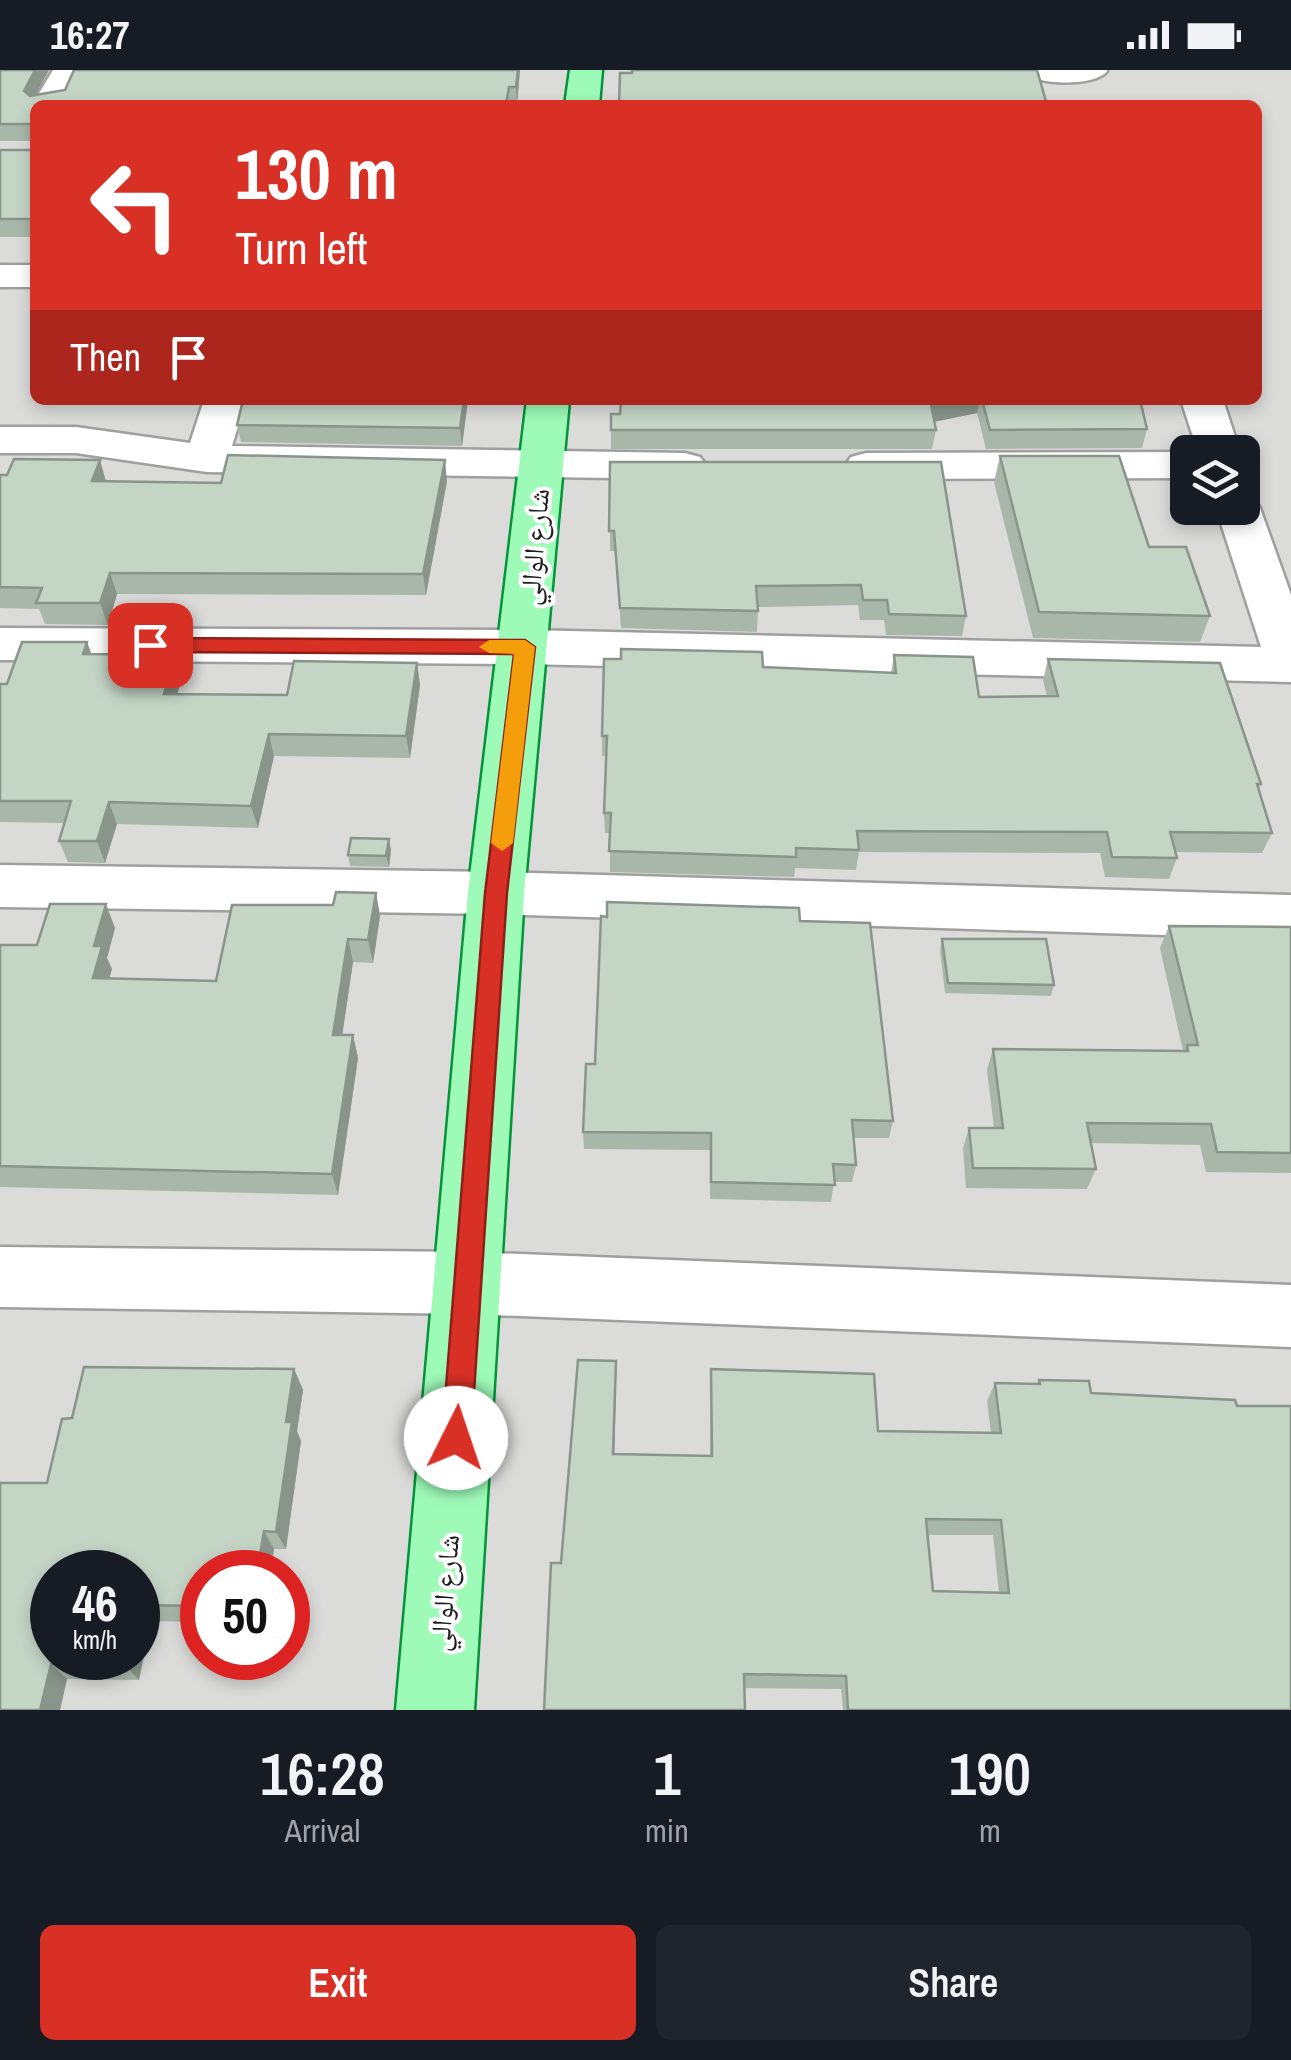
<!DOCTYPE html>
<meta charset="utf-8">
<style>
:root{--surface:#171b24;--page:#20242c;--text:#f1f3f6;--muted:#9ea1a6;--accent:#d93025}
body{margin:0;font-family:"Archivo Narrow","Noto Naskh Arabic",sans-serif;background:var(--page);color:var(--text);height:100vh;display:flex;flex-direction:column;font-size:38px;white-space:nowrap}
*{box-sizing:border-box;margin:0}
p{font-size:32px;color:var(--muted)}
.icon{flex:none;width:55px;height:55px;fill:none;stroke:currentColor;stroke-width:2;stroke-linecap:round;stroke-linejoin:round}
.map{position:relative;height:1640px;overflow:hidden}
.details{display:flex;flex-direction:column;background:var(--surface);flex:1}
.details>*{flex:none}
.guide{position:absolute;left:30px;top:30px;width:1232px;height:305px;border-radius:15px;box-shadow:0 5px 15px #0003;background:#d93025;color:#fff;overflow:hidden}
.buttons{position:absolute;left:1170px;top:365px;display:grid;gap:20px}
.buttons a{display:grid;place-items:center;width:90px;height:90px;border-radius:15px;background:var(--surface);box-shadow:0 5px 15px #0003;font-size:50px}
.speed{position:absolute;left:30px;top:1480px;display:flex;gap:20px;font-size:50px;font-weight:700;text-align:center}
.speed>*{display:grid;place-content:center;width:130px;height:130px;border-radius:50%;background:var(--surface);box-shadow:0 5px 15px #0003;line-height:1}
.speed small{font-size:25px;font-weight:400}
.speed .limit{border:15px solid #d22;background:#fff;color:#111}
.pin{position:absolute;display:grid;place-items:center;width:85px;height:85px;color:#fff;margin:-42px;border-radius:20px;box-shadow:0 5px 15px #0006}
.me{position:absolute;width:110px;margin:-55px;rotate:4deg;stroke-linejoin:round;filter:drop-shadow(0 0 8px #0008)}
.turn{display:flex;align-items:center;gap:35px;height:210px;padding:0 40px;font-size:45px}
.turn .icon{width:130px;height:130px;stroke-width:2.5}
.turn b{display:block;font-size:70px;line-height:85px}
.then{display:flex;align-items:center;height:95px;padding:0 40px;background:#0003;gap:20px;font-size:38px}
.eta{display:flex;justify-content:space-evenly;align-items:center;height:170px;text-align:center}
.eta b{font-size:60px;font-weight:600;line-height:70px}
.cta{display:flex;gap:20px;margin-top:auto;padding:20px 40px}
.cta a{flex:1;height:115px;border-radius:15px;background:var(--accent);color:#fff;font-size:40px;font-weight:600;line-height:115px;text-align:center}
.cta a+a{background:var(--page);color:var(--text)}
.status{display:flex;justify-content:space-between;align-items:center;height:70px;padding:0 50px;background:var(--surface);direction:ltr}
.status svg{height:28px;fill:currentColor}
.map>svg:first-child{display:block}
.residential{fill:#dbdcda;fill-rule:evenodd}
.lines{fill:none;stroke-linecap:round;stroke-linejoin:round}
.minor-casing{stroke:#9f9f9f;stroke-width:5}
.major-casing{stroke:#029539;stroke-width:5}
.minor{fill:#fff;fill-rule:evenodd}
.major{fill:#9dfab7;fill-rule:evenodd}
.wall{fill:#a9b7aa;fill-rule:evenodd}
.shaded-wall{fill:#89958b}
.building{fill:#c4d5c6;stroke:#89958b;stroke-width:2.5;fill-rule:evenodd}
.route{fill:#d93025;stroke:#8d1f18;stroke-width:2.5}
.slow{fill:#f59e0b}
.labels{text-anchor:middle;stroke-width:8;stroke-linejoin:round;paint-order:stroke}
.street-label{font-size:28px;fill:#1e1e1e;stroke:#fff}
</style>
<div class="status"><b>16:27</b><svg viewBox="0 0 49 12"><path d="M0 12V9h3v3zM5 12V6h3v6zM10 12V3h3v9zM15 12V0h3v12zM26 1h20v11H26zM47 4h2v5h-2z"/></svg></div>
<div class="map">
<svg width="1291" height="1640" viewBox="0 0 1291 1640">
<rect width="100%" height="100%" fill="#e4efe8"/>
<path class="residential" d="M0 0H1291V1640H0ZM35 35H1258V330H35ZM1188 382H1242V438H1188ZM52 1502H138V1588H52ZM202 1502H288V1588H202Z"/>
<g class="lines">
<defs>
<g id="minor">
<polygon points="53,0 85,0 66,35 35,35 35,39 32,35"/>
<path d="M1021 0H1107V1C1096 17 1032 16 1021 0Z"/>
<rect x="0" y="195" width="35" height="22"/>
<polygon points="204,330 246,330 232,376 685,383 700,387 707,396 700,405 685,409 207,402 76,383 0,383 0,357 76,357 190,373"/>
<polygon points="1181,330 1223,330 1240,382 1198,382"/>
<polygon points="1188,382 1188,408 866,409 851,405 844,396 851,387 866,383"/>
<polygon points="1242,425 1254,428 1260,438 1291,525 1291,612 525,594 0,590 0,558 525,560 1261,577 1216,438 1242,438"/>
<polygon points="0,795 496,802 1291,825 1291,869 496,844 0,837"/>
<polygon points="0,1177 469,1182 1291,1215 1291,1277 469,1244 0,1237"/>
</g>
<g id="major">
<polygon points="570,0 602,0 599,35 565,35"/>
<polygon points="527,330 569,330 524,823 474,1640 396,1640 468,823"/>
</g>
</defs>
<use href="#minor" class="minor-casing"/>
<use href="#major" class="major-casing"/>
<use href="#minor" class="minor"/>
<use href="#major" class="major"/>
</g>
<g class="wall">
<polygon points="0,0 49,0 35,25 520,0 517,34 35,35 35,167 0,167 0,80 33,80 33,71 0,71"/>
<polygon points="468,330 462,376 241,372 237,355"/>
<polygon points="621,330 1140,330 1147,359 1142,378 986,379 977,343 934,352 936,360 932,379 611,379 611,344 620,344"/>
<polygon points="1000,386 1149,477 1210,546 1200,572 1033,568 994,412"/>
<polygon points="100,390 106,411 221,413 447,411 426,525 117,524 108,555 45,554 39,539 0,538 0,405"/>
<polygon points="610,392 966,546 962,566 886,565 884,550 860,550 858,535 758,537 757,562 621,558 615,481 610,481"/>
<polygon points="87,572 91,584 182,607 177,624 287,625 417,593 420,615 410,688 274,686 258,758 117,754 105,793 68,792 59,771 64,753 0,752 0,614 7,614"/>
<polygon points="894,585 979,627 1047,626 1043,610 1048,589 1261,714 1259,720 1272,763 1262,783 1175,782 1177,788 1169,809 1105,807 1100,783 859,782 856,800 795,798 794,807 610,802 610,763 605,763 604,743 607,686 602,686 602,666 763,597 891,603"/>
<polygon points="391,780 389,797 350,796 348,785"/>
<polygon points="376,823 380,846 373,893 353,892 342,965 353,965 358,988 338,1125 0,1117 0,875 37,875 115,858 107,888 112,899 109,908 216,911 333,835"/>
<polygon points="800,851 893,1051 889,1068 853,1068 856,1095 852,1112 834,1112 831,1132 710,1129 710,1080 584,1079 583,1062 595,994"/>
<polygon points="1169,856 1291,857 1291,1103 1206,1102 1200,1075 1091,1073 1096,1099 1087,1119 966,1118 963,1078 969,1058 994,1058 987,1000 993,979 1183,981 1160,878"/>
<polygon points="942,869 1054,915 1051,926 945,923 940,880"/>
<path d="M616 1291 614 1384 710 1386 711 1299 878 1361 991 1363 987 1331 995 1313 1037 1314 1039 1310 1091 1323 1291 1640H843L841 1619 744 1618 561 1493ZM927 1465H993L999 1523 933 1521Z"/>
<polygon points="294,1299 303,1320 297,1361 301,1371 286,1479 274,1479 270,1502 202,1502 202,1552 151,1551 139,1610 67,1609 60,1640 0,1640 47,1413 72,1348"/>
</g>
<g class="shaded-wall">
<polygon points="35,0 49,0 29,37 24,21"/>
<polygon points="518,0 520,0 517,34 516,17"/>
<polygon points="464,330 468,330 462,376 460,358"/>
<polygon points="952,330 980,330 977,343 928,353 931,334"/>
<polygon points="100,390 106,412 92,411"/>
<polygon points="445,390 447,411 426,525 423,504"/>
<polygon points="110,503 117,524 108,555 100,533"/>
<polygon points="87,572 95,594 83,584"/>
<polygon points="175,585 182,607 171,646 164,624"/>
<polygon points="417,593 420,615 410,688 406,666"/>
<polygon points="269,664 274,686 258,758 251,736"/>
<polygon points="109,732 117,754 105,793 97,771"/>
<polygon points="389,769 391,780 389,797 386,786"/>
<polygon points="376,823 380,846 373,893 368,870"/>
<polygon points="106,834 115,858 107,888 112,899 103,931 93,908 94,876"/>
<polygon points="348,869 353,892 339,987 333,965"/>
<polygon points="353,965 358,988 338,1125 332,1104"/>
<polygon points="616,1291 616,1309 614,1401 613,1384"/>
<polygon points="294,1299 303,1320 297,1361 301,1371 286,1479 276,1462 286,1352"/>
<polygon points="264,1461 274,1479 270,1502 257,1502"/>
<polygon points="138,1536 151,1551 139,1610 125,1595 127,1588 138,1588"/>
<polygon points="51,1594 67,1609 60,1640 40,1640"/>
</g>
<g class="building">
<polygon points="0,0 35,0 24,21 30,26 65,20 74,0 518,0 516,17 509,17 506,35 35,35 35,149 0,149 0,80 33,80 33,54 0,54"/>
<polygon points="632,0 1037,0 1047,35 619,35 620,3 632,3"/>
<polygon points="243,330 464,330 460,358 237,355"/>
<polygon points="621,330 952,330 931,334 936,360 611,360 611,344 620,344"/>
<polygon points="982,330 1140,330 1147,359 990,360"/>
<polygon points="228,385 445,390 423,504 110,503 100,533 36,533 42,518 0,517 0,405 7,405 14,389 100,390 92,411 221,413"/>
<polygon points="1000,386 1119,386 1149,477 1186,477 1210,546 1039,542"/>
<polygon points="610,392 941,392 966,546 889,544 887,530 863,530 861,515 756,516 758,541 620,538 614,461 609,461"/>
<polygon points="22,572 87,572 83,584 175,585 164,624 287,625 294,591 417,593 406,666 269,664 251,736 109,732 97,771 59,771 71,731 0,731 0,614 7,614"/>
<polygon points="621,579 762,582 763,597 896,603 894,585 973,587 979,627 1058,626 1048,589 1220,593 1261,714 1257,714 1272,763 1170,762 1177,788 1112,787 1107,762 857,761 859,780 796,778 796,787 609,781 611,743 604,743 607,666 602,666 604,589 621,589"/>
<polygon points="351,768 389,769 386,786 348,785"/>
<polygon points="336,822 376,823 368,870 348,869 333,965 353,965 332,1104 0,1096 0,875 37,875 50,834 106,834 94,876 102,876 93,908 216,911 232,835 333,835"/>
<polygon points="607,832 799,838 800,851 870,853 893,1051 852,1050 856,1095 833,1094 835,1115 711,1112 711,1063 583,1062 586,994 595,994 601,846 607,847"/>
<polygon points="1169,856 1291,857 1291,1083 1217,1082 1211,1054 1087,1053 1096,1099 973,1098 969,1058 1003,1058 993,979 1188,981 1187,975 1198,975"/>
<polygon points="942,869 1046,869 1054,915 948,913"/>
<path d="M578 1290 616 1291 613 1384 712 1386 711 1299 874 1304 878 1361 1001 1363 995 1313 1040 1314 1039 1310 1089 1311 1091 1323 1235 1330 1237 1336H1291V1640H848L846 1606 744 1604 745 1640H544L551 1493H561ZM926 1449 1001 1450 1009 1523 933 1521Z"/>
<polygon points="84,1297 294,1299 286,1352 292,1352 276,1462 264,1461 257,1502 202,1502 202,1536 138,1535 138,1502 52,1502 52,1588 127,1588 125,1595 51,1594 40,1640 0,1640 0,1413 47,1413 62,1349 72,1348"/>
</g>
<polygon class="route" points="150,568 525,570 535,577 507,823 471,1368 467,1379 456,1383 446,1379 442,1368 485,823 514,584 150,582 140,575"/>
<polygon class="slow" points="525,570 535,577 513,773 502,781 491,773 514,584 489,583 479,577 489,570"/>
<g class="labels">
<g class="street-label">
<text transform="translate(534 477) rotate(-85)" y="10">شارع الوالي</text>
<text transform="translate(444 1523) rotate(-85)" y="10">شارع الوالي</text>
</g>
</g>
</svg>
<div class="buttons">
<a><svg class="icon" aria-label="layers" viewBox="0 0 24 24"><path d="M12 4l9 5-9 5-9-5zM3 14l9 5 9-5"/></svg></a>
</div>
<div class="speed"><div>46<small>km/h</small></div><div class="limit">50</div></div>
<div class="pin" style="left:150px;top:575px;background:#d93025"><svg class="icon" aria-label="arrive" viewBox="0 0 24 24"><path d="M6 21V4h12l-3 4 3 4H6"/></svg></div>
<svg class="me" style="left:456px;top:1368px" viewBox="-20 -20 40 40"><circle r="19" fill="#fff"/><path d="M0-13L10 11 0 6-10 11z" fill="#d93025"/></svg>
<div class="guide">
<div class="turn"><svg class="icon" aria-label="left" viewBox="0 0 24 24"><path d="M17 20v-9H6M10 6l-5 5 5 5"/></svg><div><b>130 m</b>Turn left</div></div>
<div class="then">Then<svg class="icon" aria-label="arrive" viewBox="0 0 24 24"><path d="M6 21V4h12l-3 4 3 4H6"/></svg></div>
</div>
</div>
<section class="details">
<div class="eta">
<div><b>16:28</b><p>Arrival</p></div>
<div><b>1</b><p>min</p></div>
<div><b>190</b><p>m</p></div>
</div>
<div class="cta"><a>Exit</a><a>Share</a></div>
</section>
